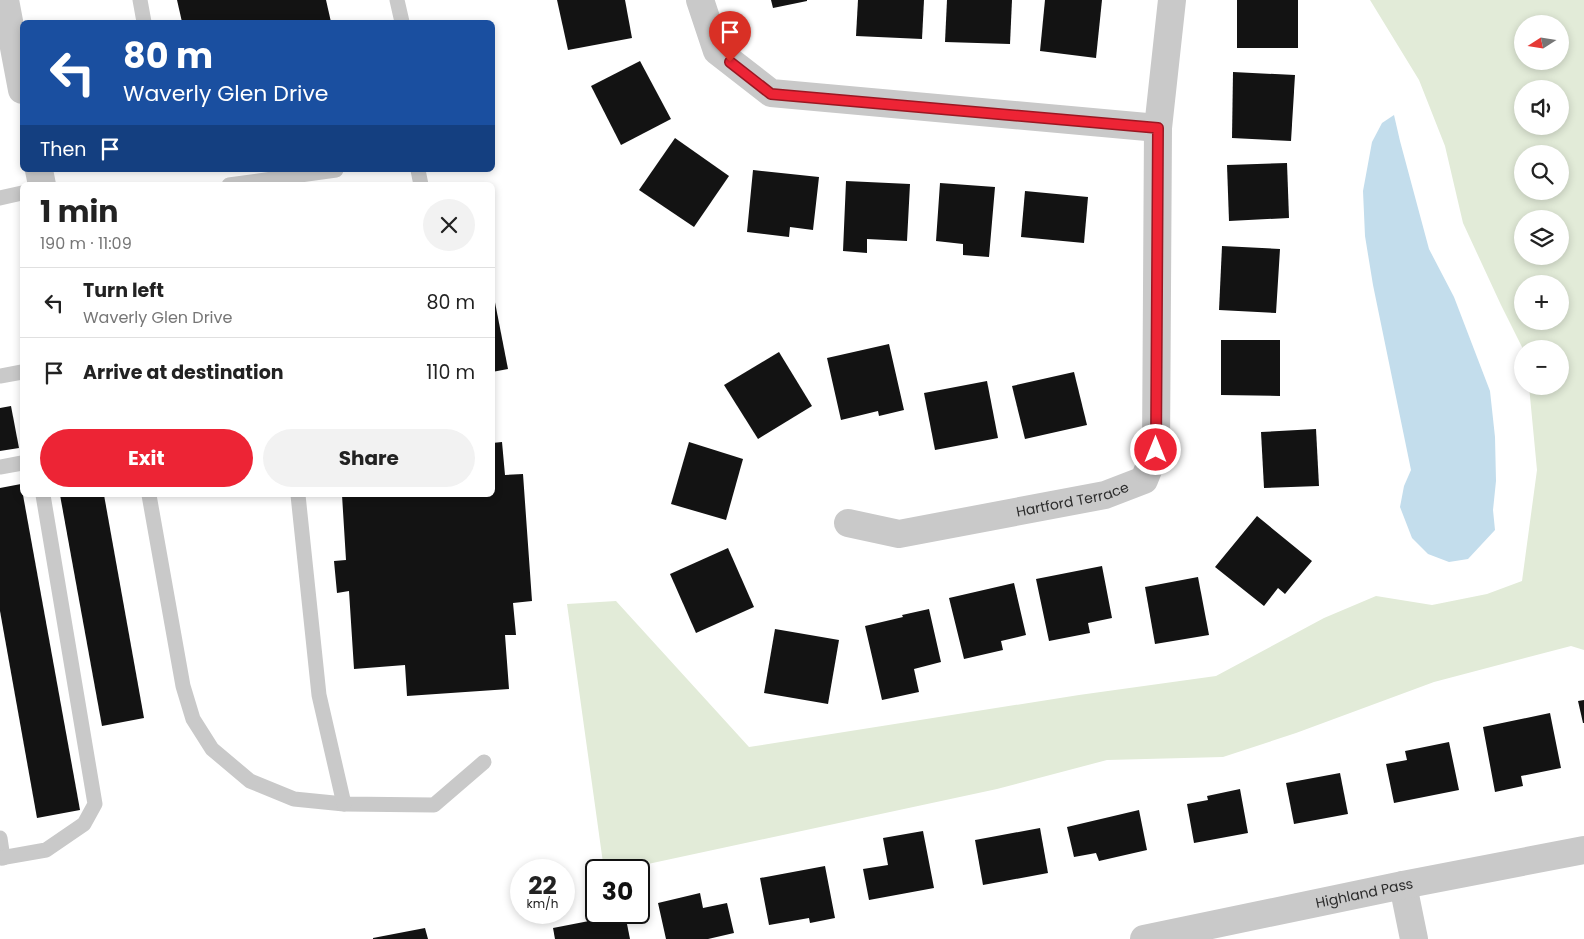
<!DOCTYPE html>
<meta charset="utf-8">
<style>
:root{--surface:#fff;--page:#f2f2f2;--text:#222;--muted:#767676;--line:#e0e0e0;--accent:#ed2435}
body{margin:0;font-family:Poppins,sans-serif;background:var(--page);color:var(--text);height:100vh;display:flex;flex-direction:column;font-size:19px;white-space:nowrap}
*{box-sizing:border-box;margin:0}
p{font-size:16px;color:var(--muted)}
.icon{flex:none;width:28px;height:28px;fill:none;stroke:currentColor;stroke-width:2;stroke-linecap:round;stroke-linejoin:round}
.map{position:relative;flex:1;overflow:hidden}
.details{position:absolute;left:20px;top:182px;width:475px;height:315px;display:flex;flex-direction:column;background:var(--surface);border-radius:8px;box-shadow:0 2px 8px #0003}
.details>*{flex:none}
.hud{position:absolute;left:20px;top:20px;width:475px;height:152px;border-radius:8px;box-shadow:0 2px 8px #0003;background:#1a4fa0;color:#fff;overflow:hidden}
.needle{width:32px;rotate:258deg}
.controls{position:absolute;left:1514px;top:15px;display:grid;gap:10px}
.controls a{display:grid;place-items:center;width:55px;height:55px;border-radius:50%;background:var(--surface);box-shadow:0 2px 8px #0003;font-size:25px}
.speed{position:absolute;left:510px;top:859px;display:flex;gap:10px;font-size:25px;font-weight:700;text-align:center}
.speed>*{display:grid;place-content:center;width:65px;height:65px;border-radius:50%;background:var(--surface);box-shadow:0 2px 8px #0003;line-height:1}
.speed small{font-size:12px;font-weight:400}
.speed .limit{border:2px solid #111;border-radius:8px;background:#fff;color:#111}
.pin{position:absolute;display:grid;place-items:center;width:42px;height:42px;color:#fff;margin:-51px -21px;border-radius:50% 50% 50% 0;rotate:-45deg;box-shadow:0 0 5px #0007}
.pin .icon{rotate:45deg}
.me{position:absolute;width:55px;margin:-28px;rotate:0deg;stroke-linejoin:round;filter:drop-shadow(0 0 4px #0008)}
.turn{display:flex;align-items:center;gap:18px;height:105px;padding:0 20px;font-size:22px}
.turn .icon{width:65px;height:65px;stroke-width:2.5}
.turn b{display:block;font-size:35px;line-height:42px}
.then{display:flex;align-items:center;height:48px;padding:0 20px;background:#0003;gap:10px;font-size:19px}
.round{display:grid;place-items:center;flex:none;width:52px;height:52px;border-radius:26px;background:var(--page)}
.overview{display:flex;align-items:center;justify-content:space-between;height:85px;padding:0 20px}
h1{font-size:30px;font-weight:700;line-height:38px}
.primary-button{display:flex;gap:10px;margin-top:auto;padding:10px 20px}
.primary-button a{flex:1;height:58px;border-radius:30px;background:var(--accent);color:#fff;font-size:20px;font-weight:700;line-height:58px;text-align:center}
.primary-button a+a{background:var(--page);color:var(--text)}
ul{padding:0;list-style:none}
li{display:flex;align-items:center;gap:15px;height:70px;padding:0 20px;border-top:1px solid var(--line)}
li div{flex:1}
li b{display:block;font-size:19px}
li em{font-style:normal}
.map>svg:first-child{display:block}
.green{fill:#e2ebd8;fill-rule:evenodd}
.water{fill:#c3ddec}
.building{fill:#131313}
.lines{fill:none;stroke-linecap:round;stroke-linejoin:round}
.service{stroke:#c9c9c9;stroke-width:15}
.minor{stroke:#c9c9c9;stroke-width:28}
.route-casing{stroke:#9a1722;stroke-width:12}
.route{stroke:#ed2435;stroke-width:9}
.labels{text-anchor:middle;stroke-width:5;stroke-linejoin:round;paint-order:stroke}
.street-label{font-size:14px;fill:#2c2c2c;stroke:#fff}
</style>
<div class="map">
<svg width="1584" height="939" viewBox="0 0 1584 939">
<rect width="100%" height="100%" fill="#fff"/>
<path class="green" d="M1370 0H1584V650L1571 646 1434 682 1296 733 1223 757 1107 760 997 789 620 870H604L567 604 616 601 749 747 1079 695 1216 676 1324 618 1376 596 1432 605 1487 594 1522 581 1537 470 1529 386H1560V349H1523L1501 305 1463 223 1445 146 1419 80ZM1522 24H1560V61H1522ZM1522 89H1560V126H1522ZM1522 154H1560V191H1522ZM1522 219H1560V256H1522ZM1522 284H1560V321H1522Z"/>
<polygon class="water" points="1394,115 1400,141 1429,249 1454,297 1490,391 1495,437 1496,481 1493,510 1495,530 1468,559 1449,562 1428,554 1412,538 1400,507 1404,486 1411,470 1373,285 1365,236 1363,191 1372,142 1382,123"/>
<g class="building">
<polygon points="177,0 326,0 331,22 182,22"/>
<polygon points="557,0 625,0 632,38 568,50"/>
<polygon points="771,0 807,0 807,1 773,8"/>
<polygon points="858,0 924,0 922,39 856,36"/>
<polygon points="947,0 1012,0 1010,44 945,42"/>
<polygon points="1045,0 1102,0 1096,58 1040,51"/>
<rect x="1237" y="0" width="61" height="48"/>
<polygon points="640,61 671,119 621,145 591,86"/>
<polygon points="1233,72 1295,75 1291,141 1232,138"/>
<polygon points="675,138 729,176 694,227 639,190"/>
<polygon points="1287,163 1289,218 1229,221 1227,165"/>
<polygon points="753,170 819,177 813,230 790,227 789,237 747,232"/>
<polygon points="846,181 910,184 907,241 867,239 867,253 843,251"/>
<polygon points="940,183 995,187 989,257 963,255 963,244 936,241"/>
<polygon points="1025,191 1088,197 1084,243 1021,237"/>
<polygon points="1222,246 1280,249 1276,313 1219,310"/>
<polygon points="492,287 508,369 492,372"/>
<polygon points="1221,340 1280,340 1280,396 1221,395"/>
<polygon points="889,344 904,410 879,416 878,411 841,420 827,358"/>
<polygon points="779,352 812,406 758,439 724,385"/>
<polygon points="1074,372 1087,425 1025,439 1012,386"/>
<polygon points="987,381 998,438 935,450 924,393"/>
<polygon points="11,406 19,448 0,451 0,408"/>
<polygon points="1316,429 1319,486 1264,488 1261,432"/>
<polygon points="502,442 505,475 523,474 532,601 513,603 516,635 505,635 509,689 407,696 405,665 354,669 349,591 337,593 334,561 346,560 342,495 492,495 492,443"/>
<polygon points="689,442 743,459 726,520 671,504"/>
<polygon points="21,484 80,810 37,818 0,611 0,488"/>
<polygon points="60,495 104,495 144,718 102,726"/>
<polygon points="1257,516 1312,561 1285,594 1278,588 1264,606 1215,567"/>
<polygon points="728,548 754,607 696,633 670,574"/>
<polygon points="1102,566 1112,618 1088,623 1090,633 1049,641 1036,579"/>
<polygon points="1198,577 1209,635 1155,644 1145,587"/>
<polygon points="1014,583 1026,635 1001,641 1003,650 964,659 949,598"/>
<polygon points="929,609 941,662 914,669 919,692 882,700 865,626 903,617 902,615"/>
<polygon points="775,629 839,640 828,704 764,693"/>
<polygon points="1584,700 1584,723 1583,723 1578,701"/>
<polygon points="1550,713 1561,768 1521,776 1523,786 1495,792 1483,727"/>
<polygon points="1449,742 1459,790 1394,803 1386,764 1407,760 1405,751"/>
<polygon points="1340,773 1348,814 1294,824 1286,783"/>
<polygon points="1240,789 1248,833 1194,843 1187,804 1208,800 1207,796"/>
<polygon points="1139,810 1147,850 1099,861 1096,853 1074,857 1067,827"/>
<polygon points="1040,828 1048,873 983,885 975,840"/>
<polygon points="923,831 934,888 869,900 863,869 888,865 883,838"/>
<polygon points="825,866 835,918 810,923 809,918 769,925 760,878"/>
<polygon points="700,893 703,908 727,903 734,933 708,939 666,939 658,903"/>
<polygon points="625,914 630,939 555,939 553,928"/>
<polygon points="425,928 428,939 373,939 373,938"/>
</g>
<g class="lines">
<g class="service">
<polyline points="140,0 144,22"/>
<polyline points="397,0 402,22"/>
<polyline points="418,170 421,185"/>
<polyline points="229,185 336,170"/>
<polyline points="0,198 22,193"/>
<polyline points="0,376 22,372"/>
<polyline points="0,467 22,463"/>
<polyline points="149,495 183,686 193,719 212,749 250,781 294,799 344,804 434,805 484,762"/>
<polyline points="298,495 319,695 344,804"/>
<polyline points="0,838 3,858"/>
<polyline points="0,858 46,850 84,824 95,804 43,495"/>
</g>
<g class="minor">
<polyline points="5,0 22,90"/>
<polyline points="700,0 717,51 771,93 1158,128"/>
<polyline points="39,170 42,185"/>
<path id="s1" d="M848 523 899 534 1105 495 1144 480 1156 450 1158 128 1172 0"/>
<polyline points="1403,885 1414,939"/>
<path id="s2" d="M1144 939 1403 885 1584 850"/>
</g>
</g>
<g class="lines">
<defs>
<polyline id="route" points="730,62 771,94 1158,128 1156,450"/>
</defs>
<use href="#route" class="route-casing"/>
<use href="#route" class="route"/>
</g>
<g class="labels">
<g class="street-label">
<text dy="5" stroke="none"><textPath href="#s1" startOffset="229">Hartford Terrace</textPath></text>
<text dy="5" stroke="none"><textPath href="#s2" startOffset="225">Highland Pass</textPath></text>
</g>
</g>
</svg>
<div class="controls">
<a><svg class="needle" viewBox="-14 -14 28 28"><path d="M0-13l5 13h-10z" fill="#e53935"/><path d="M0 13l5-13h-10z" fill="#767676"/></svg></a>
<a><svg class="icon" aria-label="sound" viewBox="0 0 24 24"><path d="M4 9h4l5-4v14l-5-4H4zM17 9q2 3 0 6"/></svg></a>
<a><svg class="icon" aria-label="search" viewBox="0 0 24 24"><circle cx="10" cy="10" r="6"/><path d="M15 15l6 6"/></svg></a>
<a><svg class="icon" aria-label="layers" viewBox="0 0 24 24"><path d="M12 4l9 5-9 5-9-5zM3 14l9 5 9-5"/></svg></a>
<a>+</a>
<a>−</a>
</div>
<div class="speed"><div>22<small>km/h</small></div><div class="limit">30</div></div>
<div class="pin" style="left:730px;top:62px;background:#d93025"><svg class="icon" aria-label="arrive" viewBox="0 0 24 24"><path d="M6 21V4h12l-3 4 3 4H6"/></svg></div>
<svg class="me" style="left:1156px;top:450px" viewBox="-20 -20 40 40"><circle r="17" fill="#ed2435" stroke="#fff" stroke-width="3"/><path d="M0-11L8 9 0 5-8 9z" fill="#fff"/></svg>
<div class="hud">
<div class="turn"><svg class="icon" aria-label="left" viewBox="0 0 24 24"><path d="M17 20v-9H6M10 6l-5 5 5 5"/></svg><div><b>80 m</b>Waverly Glen Drive</div></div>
<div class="then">Then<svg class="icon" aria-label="arrive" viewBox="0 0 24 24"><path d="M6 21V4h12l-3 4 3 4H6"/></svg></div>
</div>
<section class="details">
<div class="overview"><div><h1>1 min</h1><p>190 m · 11:09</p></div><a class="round"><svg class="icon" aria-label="close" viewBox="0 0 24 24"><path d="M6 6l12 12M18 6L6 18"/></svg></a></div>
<ul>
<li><svg class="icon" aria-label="left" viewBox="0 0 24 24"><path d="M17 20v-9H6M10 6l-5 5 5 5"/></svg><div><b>Turn left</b><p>Waverly Glen Drive</p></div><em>80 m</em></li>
<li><svg class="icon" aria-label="arrive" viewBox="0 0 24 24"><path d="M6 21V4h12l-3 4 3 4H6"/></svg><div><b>Arrive at destination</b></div><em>110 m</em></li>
</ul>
<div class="primary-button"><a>Exit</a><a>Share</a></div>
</section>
</div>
